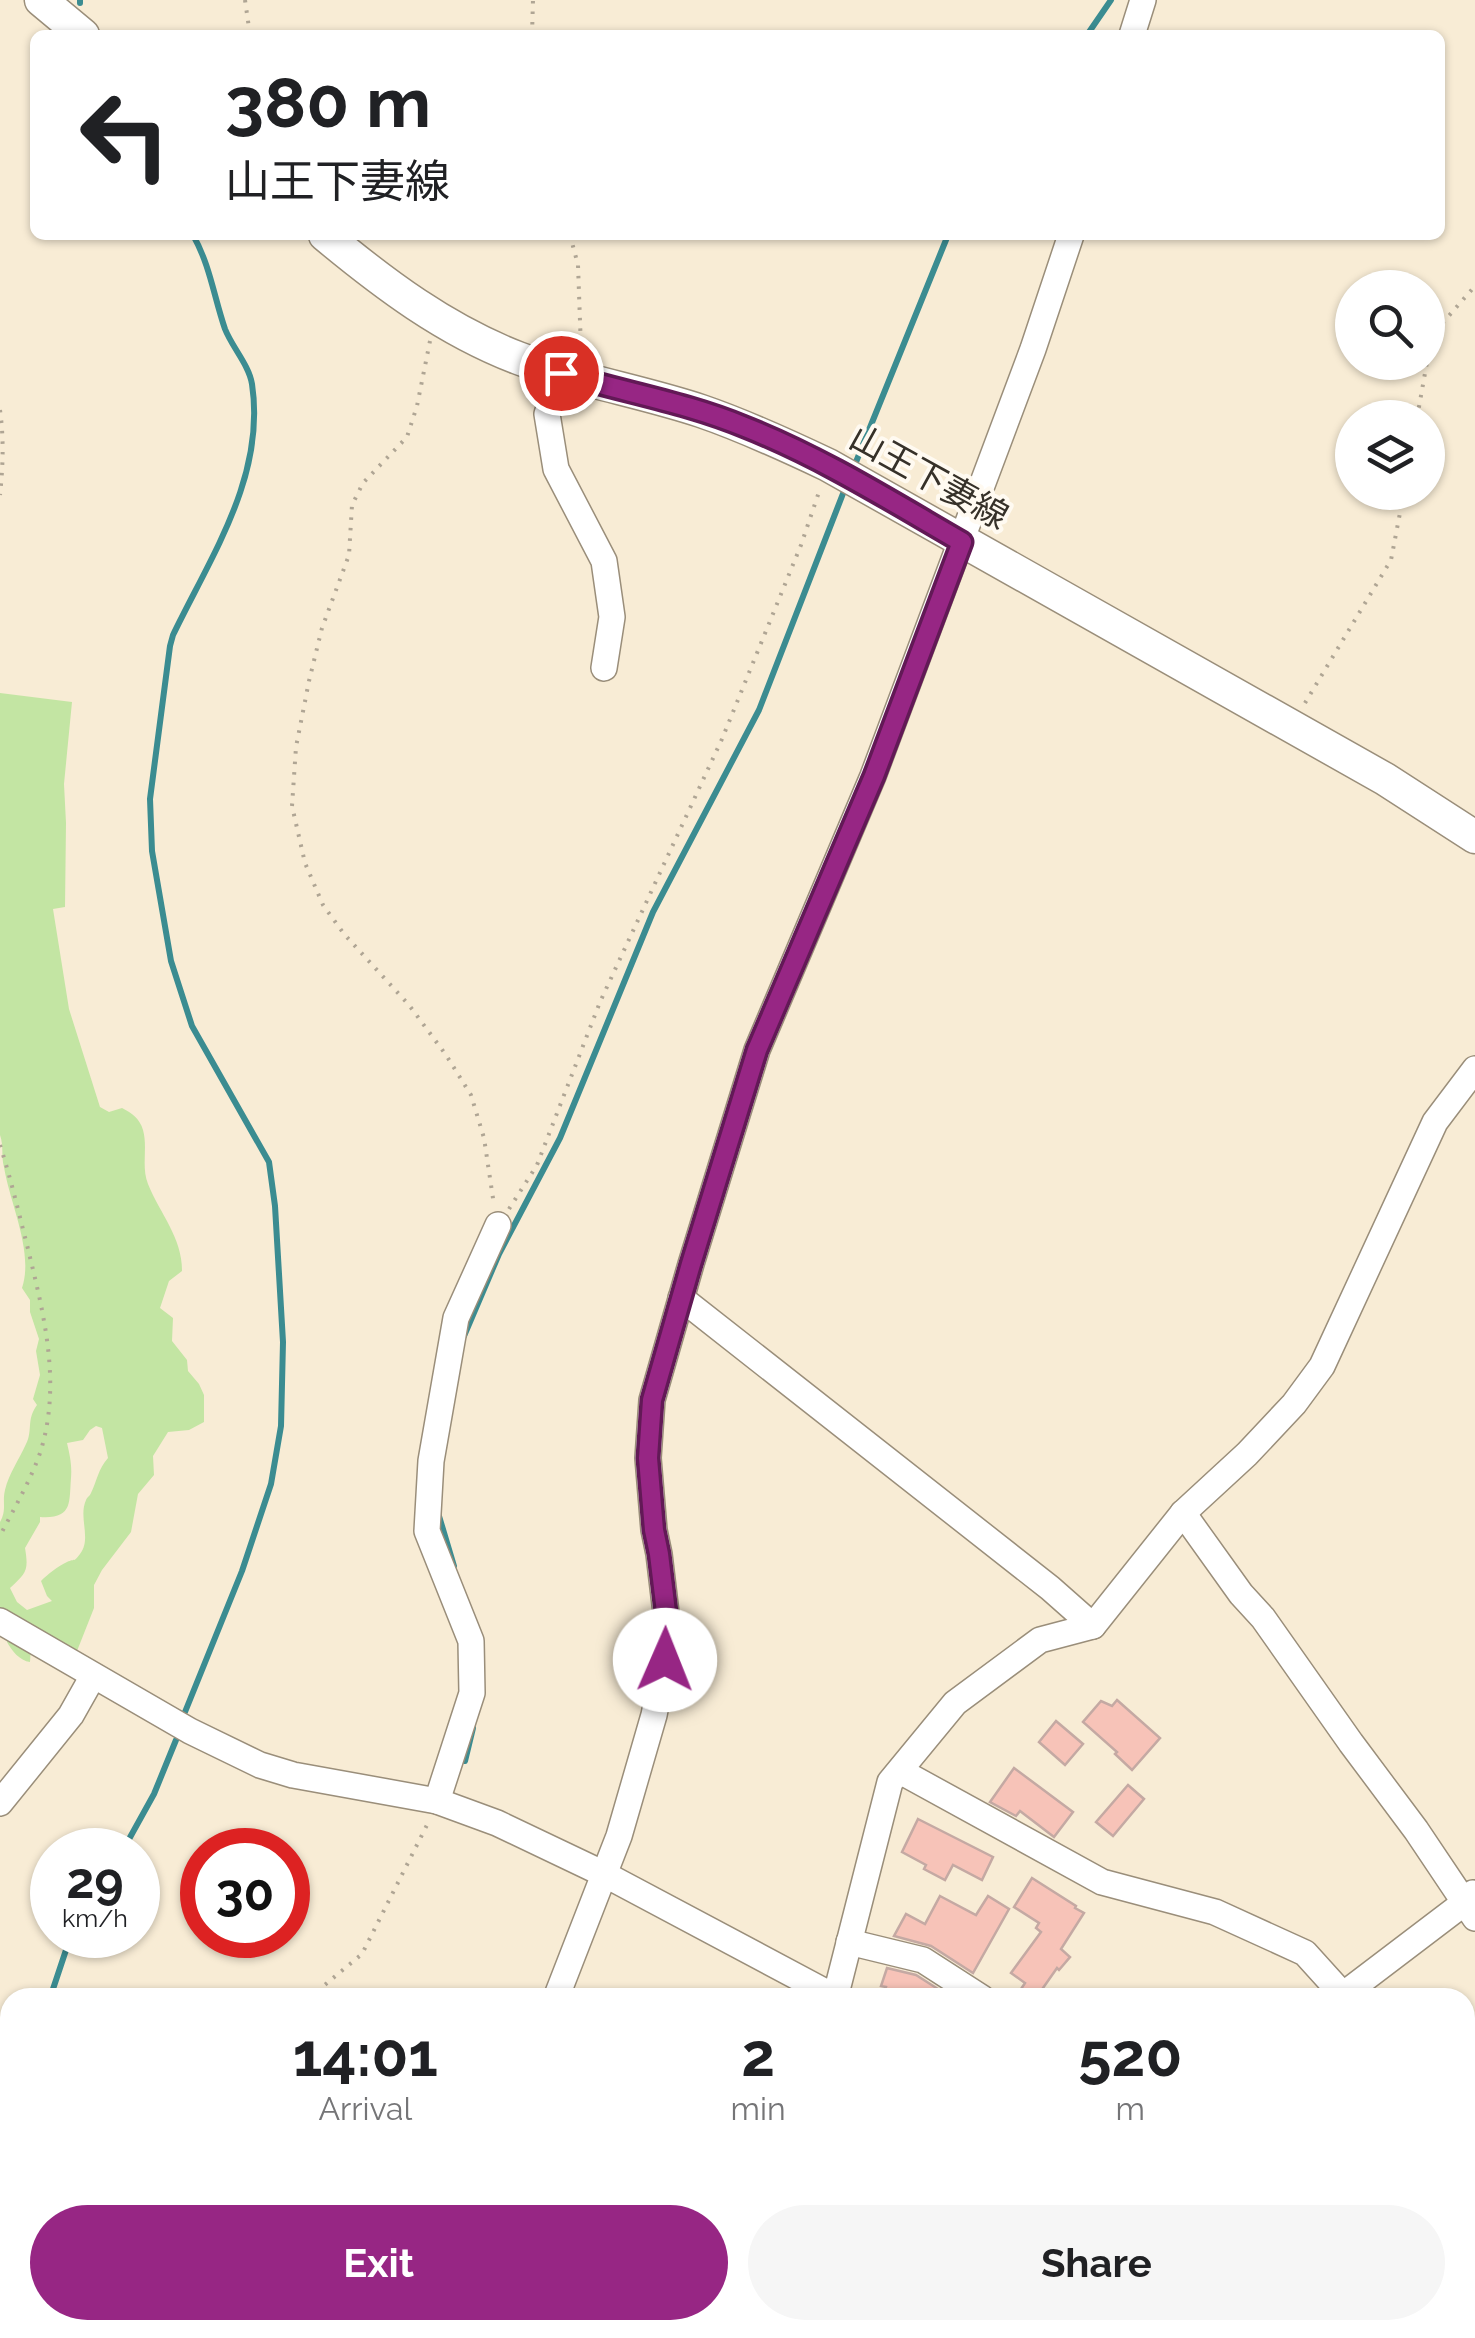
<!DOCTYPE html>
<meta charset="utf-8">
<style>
:root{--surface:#fff;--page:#f6f6f6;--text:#202124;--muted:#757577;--accent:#972684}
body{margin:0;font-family:Raleway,"Noto Sans JP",sans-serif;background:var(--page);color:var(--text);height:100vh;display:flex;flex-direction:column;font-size:38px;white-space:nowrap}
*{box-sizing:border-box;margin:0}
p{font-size:32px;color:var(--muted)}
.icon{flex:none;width:55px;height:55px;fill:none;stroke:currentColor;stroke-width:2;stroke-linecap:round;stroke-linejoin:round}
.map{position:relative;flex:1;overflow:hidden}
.panel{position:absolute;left:0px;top:1988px;width:1475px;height:352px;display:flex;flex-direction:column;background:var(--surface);border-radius:30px 30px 0 0;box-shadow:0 2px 8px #0004}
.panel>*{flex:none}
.banner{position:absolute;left:30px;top:30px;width:1415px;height:210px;border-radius:15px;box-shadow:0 2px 8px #0004;background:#fff;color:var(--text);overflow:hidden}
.fabs{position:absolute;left:1335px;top:270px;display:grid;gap:20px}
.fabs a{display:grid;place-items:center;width:110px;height:110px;border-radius:50%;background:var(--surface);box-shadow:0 2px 8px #0004;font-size:50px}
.speed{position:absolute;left:30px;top:1828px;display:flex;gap:20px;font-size:50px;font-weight:700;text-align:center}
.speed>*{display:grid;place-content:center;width:130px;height:130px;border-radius:50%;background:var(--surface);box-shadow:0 2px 8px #0004;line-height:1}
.speed small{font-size:25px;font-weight:400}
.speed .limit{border:15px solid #d22;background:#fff;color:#111}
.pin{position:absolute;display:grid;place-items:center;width:85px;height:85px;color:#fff;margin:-42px;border:5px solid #fff;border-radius:50%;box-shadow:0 2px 10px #0007}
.me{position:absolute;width:110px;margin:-55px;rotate:1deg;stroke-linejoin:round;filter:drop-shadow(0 0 8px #0008)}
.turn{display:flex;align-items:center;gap:35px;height:210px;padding:0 30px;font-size:45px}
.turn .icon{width:130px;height:130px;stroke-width:2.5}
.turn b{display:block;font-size:70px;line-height:85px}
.eta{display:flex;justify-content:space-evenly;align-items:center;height:170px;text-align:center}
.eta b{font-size:60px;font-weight:700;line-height:70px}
.action{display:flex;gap:20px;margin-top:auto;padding:20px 30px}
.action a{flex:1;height:115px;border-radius:60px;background:var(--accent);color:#fff;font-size:40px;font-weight:700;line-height:115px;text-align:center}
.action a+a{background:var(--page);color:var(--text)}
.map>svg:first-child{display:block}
.green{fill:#c3e5a3;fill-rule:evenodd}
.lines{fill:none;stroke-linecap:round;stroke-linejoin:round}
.stream{stroke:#3b8c91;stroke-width:6}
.building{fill:#f7c3b8;stroke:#c4a9a3;stroke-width:2.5}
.minor-casing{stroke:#9a8e7a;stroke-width:28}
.major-casing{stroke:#9a8e7a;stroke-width:35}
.path{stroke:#afa594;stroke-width:4;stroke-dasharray:2.5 8;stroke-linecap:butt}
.minor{stroke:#fff;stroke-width:25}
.major{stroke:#fff;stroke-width:32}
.route-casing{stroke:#621956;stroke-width:25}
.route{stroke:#972684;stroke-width:18}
.labels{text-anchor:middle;stroke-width:8;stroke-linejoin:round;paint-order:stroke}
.street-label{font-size:35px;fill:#363129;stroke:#fffaf1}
</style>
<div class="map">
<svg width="1475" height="2338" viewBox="0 0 1475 2338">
<rect width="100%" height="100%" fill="#f8ecd5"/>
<path class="green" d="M0 693 72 702 64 784 66 823 65 907 53 909 69 1009 100 1107 109 1112 122 1108C132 1113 140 1119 143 1130 148 1148 141 1166 148 1184 160 1214 182 1237 182 1271L169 1281 160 1308 173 1318 172 1341 187 1360 188 1371 199 1384 204 1395V1422L189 1430 168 1432 153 1456 154 1475 138 1494 131 1532 102 1570 94 1585V1608L77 1651 31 1647 30 1662C20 1661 11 1650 7 1642L10 1633 0 1626V1522C7 1510 2 1502 5 1490 9 1473 19 1460 26 1444 33 1430 26 1420 37 1405L33 1399 40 1375 36 1351 39 1339 30 1312V1300L22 1288C34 1252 10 1204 4 1167 1 1156 4 1147 0 1135ZM96 1426 102 1428 108 1458C98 1469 97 1481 91 1493 90 1496 87 1497 86 1500 78 1518 92 1538 80 1554 73 1563 76 1558 67 1562 58 1566 48 1574 41 1581L47 1596 52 1601 27 1610 17 1602 10 1588C26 1573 29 1571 25 1548L40 1522V1517C73 1519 69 1503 71 1478 72 1465 70 1456 67 1443L83 1440 90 1430Z"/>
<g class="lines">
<g class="stream">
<polyline points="80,3 80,0"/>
<polyline points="1087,35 1111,0"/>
<polyline points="856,462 948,235"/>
<polyline points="464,1336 499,1254 560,1138 653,912 759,710 844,491"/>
<polyline points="439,1516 454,1566"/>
<path d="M185 1712 242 1571 271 1484 281 1426 283 1342 275 1206 269 1162 192 1026 171 961 152 851 150 799 170 646 173 635C211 556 266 476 252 384 249 365 232 347 225 329 214 297 210 265 193 235"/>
<polyline points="465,1761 473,1728"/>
<polyline points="123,1850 154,1794 176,1740"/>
<polyline points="50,1998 71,1935"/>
<polyline points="0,2134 10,2103"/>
</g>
</g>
<g class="building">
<polygon points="1117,1700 1160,1738 1132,1770 1115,1754 1117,1752 1083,1722 1101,1701 1112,1706"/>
<polygon points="1056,1721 1083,1744 1065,1765 1039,1742"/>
<polygon points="1014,1768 1073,1812 1054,1837 1020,1811 1016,1816 990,1802"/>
<polygon points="1128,1785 1144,1799 1113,1836 1096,1822"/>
<polygon points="918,1819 993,1857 982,1880 953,1865 945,1880 924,1869 926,1865 902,1852"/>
<polygon points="1032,1878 1076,1906 1075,1908 1084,1913 1061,1949 1070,1957 1059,1970 1057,1968 1036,1998 1015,1998 1025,1983 1011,1973 1041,1932 1036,1928 1039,1923 1014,1907"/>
<polygon points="940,1896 976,1915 988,1896 1009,1909 973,1973 931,1946 894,1936 906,1914 925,1924"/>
<polygon points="887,1968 916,1975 938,1989 936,1998 883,1998 886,1987 881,1986"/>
</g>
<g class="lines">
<defs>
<g id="minor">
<polyline points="1132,35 1143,0"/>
<polyline points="561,373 547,414 556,469 604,561 612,617 604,668"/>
<polyline points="681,1298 1050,1588 1093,1626"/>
<polyline points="1183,1513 1241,1594 1263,1618 1351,1743 1416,1830 1475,1918"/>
<polyline points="0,1621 190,1731 260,1765 293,1775 437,1801 497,1823 604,1874 835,1997"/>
<polyline points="900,1771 1102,1882 1215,1912 1305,1953 1343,1995"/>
<polyline points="437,1801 472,1693 471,1641 427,1531 431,1461 456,1318 498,1225"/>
<polyline points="0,1803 71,1715 93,1676"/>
<polyline points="849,1942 923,1960 982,1998"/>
<polyline points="556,1998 619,1836 654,1715 665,1660 666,1613 659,1554 654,1530 648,1458 652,1400 691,1264 757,1050 873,776 1033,349 1071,235"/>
<polyline points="835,1998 890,1782 955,1703 1040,1640 1093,1626 1183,1513 1247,1454 1294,1404 1322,1366 1435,1122 1475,1069"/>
<polyline points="1339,1998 1464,1903 1473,1893"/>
<polyline points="1373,2330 1377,2338"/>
<polyline points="286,2338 291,2330"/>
<polyline points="946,2338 953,2330"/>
</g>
<g id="major">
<polyline points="41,0 83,35"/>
<path d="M325 235C384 284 445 330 518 358 578 381 641 391 701 411 745 426 786 445 828 465L1385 779 1475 837"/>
</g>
</defs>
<use href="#minor" class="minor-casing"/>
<use href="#major" class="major-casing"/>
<g class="path">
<polyline points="245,0 250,35"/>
<polyline points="532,35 533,0"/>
<polyline points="570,235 578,265 581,349"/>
<polyline points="430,341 417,406 407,437 363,483 352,505 349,555 322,628 309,681 296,747 292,806 305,863 323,905 344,934 409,1005 446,1055 471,1095 484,1138 494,1205"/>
<polyline points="1428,361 1432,335 1475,286"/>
<path d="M0 410C4 439 3 466 0 495"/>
<polyline points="1417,418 1427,362"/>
<polyline points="1305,703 1391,560 1404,492"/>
<path d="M0 1145C11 1179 19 1214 28 1249 44 1315 62 1385 40 1453 30 1482 14 1508 0 1536"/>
<polyline points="509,1209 537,1165 600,1002 722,739 801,545 820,489"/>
<polyline points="309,1998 362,1954 428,1823"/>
<polyline points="43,2338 62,2330"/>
<polyline points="695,2338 699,2330"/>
</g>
<use href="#minor" class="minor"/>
<use href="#major" class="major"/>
</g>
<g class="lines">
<defs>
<path id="route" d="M561 373C622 392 685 402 745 427 821 457 891 501 962 542L874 776 757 1050 691 1264 652 1400 648 1458 654 1530 659 1554 666 1612 665 1660"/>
</defs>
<use href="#route" class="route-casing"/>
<use href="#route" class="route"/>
</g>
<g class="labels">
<g class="street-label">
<text transform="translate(929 477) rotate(29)" y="12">山王下妻線</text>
</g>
</g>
</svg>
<div class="fabs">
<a><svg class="icon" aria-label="search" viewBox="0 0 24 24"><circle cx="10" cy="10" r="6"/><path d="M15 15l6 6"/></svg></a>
<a><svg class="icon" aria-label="layers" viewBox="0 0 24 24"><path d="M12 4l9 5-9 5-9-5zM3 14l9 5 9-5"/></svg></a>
</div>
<div class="speed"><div>29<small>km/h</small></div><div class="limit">30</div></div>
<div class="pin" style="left:561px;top:373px;background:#d93025"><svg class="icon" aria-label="arrive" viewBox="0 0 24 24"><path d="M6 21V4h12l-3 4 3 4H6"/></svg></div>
<svg class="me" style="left:665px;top:1660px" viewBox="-20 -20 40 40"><circle r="19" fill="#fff"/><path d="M0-13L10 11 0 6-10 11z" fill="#972684"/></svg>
<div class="banner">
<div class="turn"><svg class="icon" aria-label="left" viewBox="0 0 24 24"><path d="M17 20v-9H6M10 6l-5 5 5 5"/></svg><div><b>380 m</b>山王下妻線</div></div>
</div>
<section class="panel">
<div class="eta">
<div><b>14:01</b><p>Arrival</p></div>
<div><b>2</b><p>min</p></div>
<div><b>520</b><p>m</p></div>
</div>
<div class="action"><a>Exit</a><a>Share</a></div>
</section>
</div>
